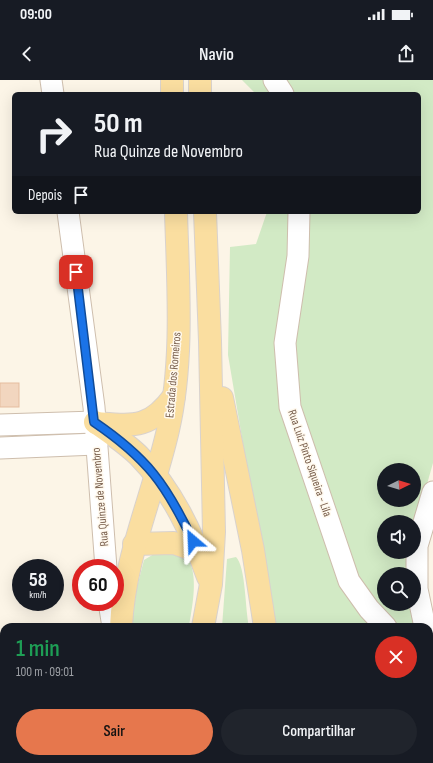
<!DOCTYPE html>
<html lang="pt">
<meta charset="utf-8">
<style>
:root{--surface:#171b24;--page:#20242c;--text:#f1f3f6;--muted:#9ea1a6;--accent:#e6774d}
body{margin:0;font-family:"Sofia Sans Condensed",sans-serif;background:var(--page);color:var(--text);height:100vh;display:flex;flex-direction:column;font-size:15px;white-space:nowrap}
*{box-sizing:border-box;margin:0}
p{font-size:13px;color:var(--muted)}
.icon{flex:none;width:22px;height:22px;fill:none;stroke:currentColor;stroke-width:2;stroke-linecap:round;stroke-linejoin:round}
.map{position:relative;flex:1;overflow:hidden}
.sheet{position:absolute;left:0px;top:543px;width:433px;height:140px;display:flex;flex-direction:column;background:var(--surface);border-radius:12px 12px 0 0;box-shadow:0 4px 16px #0002}
.sheet>*{flex:none}
.top-card{position:absolute;left:12px;top:12px;width:409px;height:122px;border-radius:6px;box-shadow:0 4px 16px #0002;background:#171b24;color:var(--text);overflow:hidden}
.needle{width:26px;rotate:85deg}
.controls{position:absolute;left:377px;top:383px;display:grid;gap:8px}
.controls a{display:grid;place-items:center;width:44px;height:44px;border-radius:50%;background:var(--surface);box-shadow:0 4px 16px #0002;font-size:20px}
.speed{position:absolute;left:12px;top:479px;display:flex;gap:8px;font-size:20px;font-weight:700;text-align:center}
.speed>*{display:grid;place-content:center;width:52px;height:52px;border-radius:50%;background:var(--surface);box-shadow:0 4px 16px #0002;line-height:1}
.speed small{font-size:10px;font-weight:400}
.speed .limit{border:6px solid #d22;background:#fff;color:#111}
.pin{position:absolute;display:grid;place-items:center;width:34px;height:34px;color:#fff;margin:-17px;border-radius:8px;box-shadow:0 2px 6px #0006}
.me{position:absolute;width:44px;margin:-22px;rotate:334deg;stroke-linejoin:round;filter:drop-shadow(0 0 3px #0008)}
.turn{display:flex;align-items:center;gap:14px;height:84px;padding:0 16px;font-size:18px}
.turn .icon{width:52px;height:52px;stroke-width:2.5}
.turn b{display:block;font-size:28px;line-height:34px}
.then{display:flex;align-items:center;height:38px;padding:0 16px;background:#0003;gap:8px;font-size:15px}
.round{display:grid;place-items:center;flex:none;width:42px;height:42px;border-radius:21px;background:var(--page)}
.head{display:flex;align-items:center;justify-content:space-between;height:68px;padding:0 16px}
h1{font-size:24px;font-weight:600;line-height:30px;color:#1e9e55}
.primary-button{display:flex;gap:8px;margin-top:auto;padding:8px 16px}
.primary-button a{flex:1;height:46px;border-radius:24px;background:var(--accent);color:#111;font-size:16px;font-weight:600;line-height:46px;text-align:center}
.primary-button a+a{background:var(--page);color:var(--text)}
.status{display:flex;justify-content:space-between;align-items:center;height:28px;padding:0 20px;background:var(--surface);direction:ltr}
.status svg{height:11px;fill:currentColor}
header{display:flex;justify-content:space-between;align-items:center;height:52px;padding:0 16px;background:var(--surface);font-size:18px;font-weight:600}
.map>svg:first-child{display:block}
.green{fill:#d2eac5;fill-rule:evenodd}
.building{fill:#f2d6bf;stroke:#e5bd9f}
.lines{fill:none;stroke-linecap:round;stroke-linejoin:round}
.minor-casing{stroke:#cebead;stroke-width:23}
.major-casing{stroke:#d9d2cd;stroke-width:24}
.minor{stroke:#fff;stroke-width:21}
.major{stroke:#fadea0;stroke-width:22}
.route-casing{stroke:#114b97;stroke-width:10}
.route{stroke:#1a73e8;stroke-width:7}
.labels{text-anchor:middle;stroke-width:3;stroke-linejoin:round;paint-order:stroke}
.street-label{font-size:12px;fill:#775d4b;stroke:#fff9ee}
</style>
<div class="status"><b>09:00</b><svg viewBox="0 0 49 12"><path d="M0 12V9h3v3zM5 12V6h3v6zM10 12V3h3v9zM15 12V0h3v12zM26 1h20v11H26zM47 4h2v5h-2z"/></svg></div>
<header><svg class="icon" aria-label="back" viewBox="0 0 24 24"><path d="M15 5l-7 7 7 7"/></svg>Navio<svg class="icon" aria-label="share" viewBox="0 0 24 24"><path d="M12 15V3M7 8l5-5 5 5M5 13v7h14v-7"/></svg></header>
<div class="map">
<svg width="433" height="683" viewBox="0 0 433 683">
<rect width="100%" height="100%" fill="#fcf5e7"/>
<g class="green">
<path d="M242 0H433V383L414 450V442H384V472H409V494H384V524H411L416 547H274L228 275 230 167 256 164 267 132H419V14H256ZM384 390H414V420H384Z"/>
<path d="M159 471C165 471 173 470 178 472 203 480 192 528 189 547H131L137 507 144 480Z"/>
<path d="M236 477C246 487 245 530 249 547H222L227 479Z"/>
<polygon points="4,568 4,678 0,682 0,569"/>
<polygon points="429,589 433,599 433,683 387,683 384,679 429,679"/>
<polygon points="217,679 275,679 277,683 218,683"/>
</g>
<rect class="building" x="0" y="303" width="19" height="24"/>
<g class="lines">
<defs>
<g id="minor">
<polyline points="51,0 53,14"/>
<polyline points="274,0 283,14"/>
<polyline points="68,132 94,327 106,488"/>
<polyline points="299,132 298,176 285,263 290,327 349,501 369,529 386,547"/>
<polyline points="0,345 95,342"/>
<polyline points="0,368 96,364"/>
<polyline points="109,522 113,547"/>
<polyline points="425,547 417,509 417,466 433,412"/>
<polyline points="429,561 433,572"/>
</g>
<g id="major">
<polyline points="172,0 172,14"/>
<polyline points="200,0 200,14"/>
<polyline points="222,318 253,470 265,547"/>
<path d="M95 342C110 353 126 363 139 376 172 410 192 453 208 497"/>
<path d="M96 343C134 346 150 349 174 316"/>
<polyline points="134,464 174,463 199,472"/>
<path d="M121 547C124 478 153 416 168 350 184 281 178 202 176 132"/>
<polyline points="203,547 211,504 214,452 210,261 205,132"/>
<polyline points="127,679 128,683"/>
<polyline points="202,679 203,683"/>
<polyline points="295,679 296,683"/>
<polyline points="183,683 183,679"/>
</g>
</defs>
<use href="#minor" class="minor-casing"/>
<use href="#major" class="major-casing"/>
<use href="#minor" class="minor"/>
<use href="#major" class="major"/>
</g>
<g class="lines">
<defs>
<path id="route" d="M76 192 94 342C147 378 166 404 193 461"/>
</defs>
<use href="#route" class="route-casing"/>
<use href="#route" class="route"/>
</g>
<g class="labels">
<g class="street-label">
<text transform="translate(173 295) rotate(-85)" y="4">Estrada dos Romeiros</text>
<text transform="translate(310 383) rotate(71)" y="4">Rua Luiz Pinto Siqueira - Lila</text>
<text transform="translate(100 417) rotate(-95)" y="4">Rua Quinze de Novembro</text>
</g>
</g>
</svg>
<div class="controls">
<a><svg class="needle" viewBox="-14 -14 28 28"><path d="M0-13l5 13h-10z" fill="#e53935"/><path d="M0 13l5-13h-10z" fill="#9ea1a6"/></svg></a>
<a><svg class="icon" aria-label="sound" viewBox="0 0 24 24"><path d="M4 9h4l5-4v14l-5-4H4zM17 9q2 3 0 6"/></svg></a>
<a><svg class="icon" aria-label="search" viewBox="0 0 24 24"><circle cx="10" cy="10" r="6"/><path d="M15 15l6 6"/></svg></a>
</div>
<div class="speed"><div>58<small>km/h</small></div><div class="limit">60</div></div>
<div class="pin" style="left:76px;top:192px;background:#d93025"><svg class="icon" aria-label="arrive" viewBox="0 0 24 24"><path d="M6 21V4h12l-3 4 3 4H6"/></svg></div>
<svg class="me" style="left:193px;top:461px" viewBox="-20 -20 40 40"><path d="M0-17L14 15 0 8-14 15z" fill="#1a73e8" stroke="#fff" stroke-width="4"/></svg>
<div class="top-card">
<div class="turn"><svg class="icon" aria-label="right" viewBox="0 0 24 24"><path d="M7 20v-9h11M14 6l5 5-5 5"/></svg><div><b>50 m</b>Rua Quinze de Novembro</div></div>
<div class="then">Depois<svg class="icon" aria-label="arrive" viewBox="0 0 24 24"><path d="M6 21V4h12l-3 4 3 4H6"/></svg></div>
</div>
<section class="sheet">
<div class="head"><div><h1>1 min</h1><p>100 m · 09:01</p></div><a class="round" style="background:#d93025;color:#fff"><svg class="icon" aria-label="close" viewBox="0 0 24 24"><path d="M6 6l12 12M18 6L6 18"/></svg></a></div>
<div class="primary-button"><a>Sair</a><a>Compartilhar</a></div>
</section>
</div>
